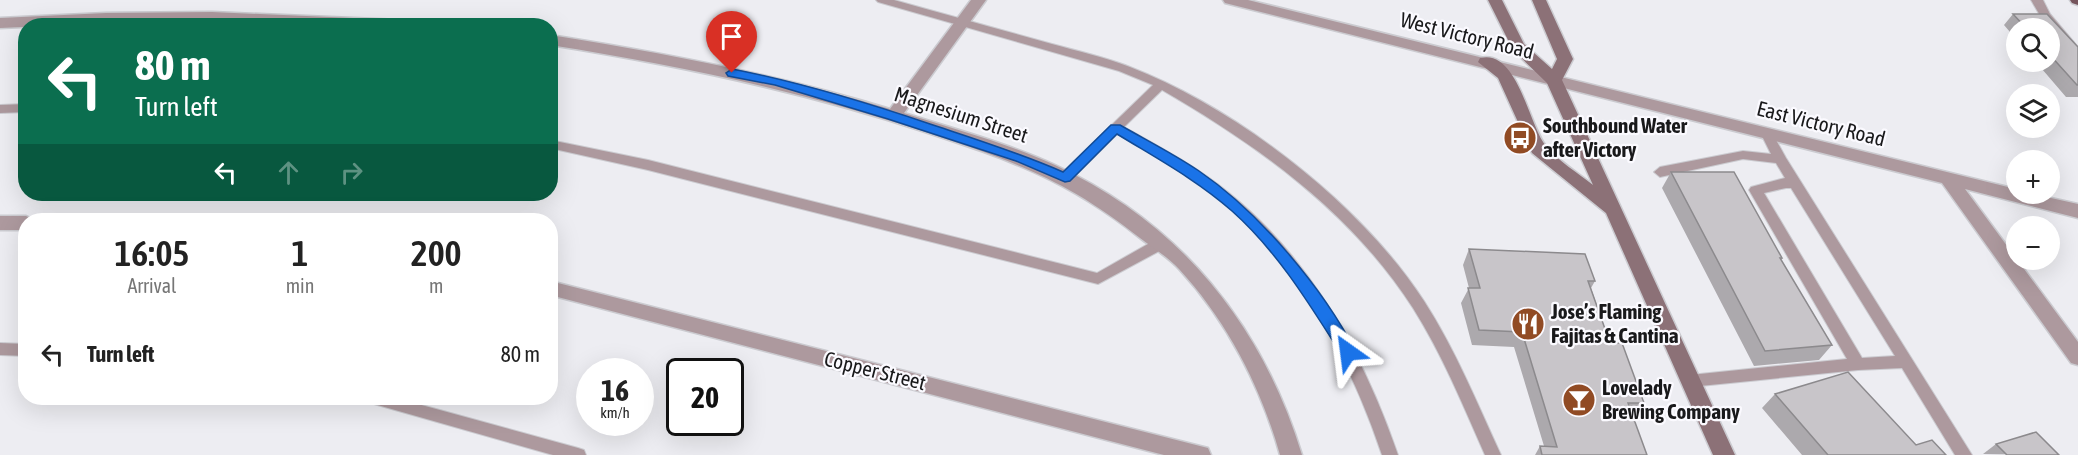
<!DOCTYPE html>
<meta charset="utf-8">
<style>
:root{--surface:#fff;--page:#f2f2f2;--text:#222;--muted:#767676}
body{margin:0;font-family:"Asap Condensed",sans-serif;background:var(--page);color:var(--text);height:100vh;display:flex;flex-direction:column;font-size:22px;white-space:nowrap}
*{box-sizing:border-box;margin:0}
p{font-size:20px;color:var(--muted)}
.icon{flex:none;width:33px;height:33px;fill:none;stroke:currentColor;stroke-width:2;stroke-linecap:round;stroke-linejoin:round}
.map{position:relative;flex:1;overflow:hidden}
.side{position:absolute;left:18px;top:213px;width:540px;height:192px;display:flex;flex-direction:column;background:var(--surface);border-radius:24px;box-shadow:0 6px 24px #0002}
.side>*{flex:none}
.guide{position:absolute;left:18px;top:18px;width:540px;height:183px;border-radius:24px;box-shadow:0 6px 24px #0002;background:#0b6e4f;color:#fff;overflow:hidden}
.tools{position:absolute;left:2006px;top:18px;display:grid;gap:12px}
.tools a{display:grid;place-items:center;width:54px;height:54px;border-radius:50%;background:var(--surface);box-shadow:0 6px 24px #0002;font-size:30px}
.speed{position:absolute;left:576px;top:358px;display:flex;gap:12px;font-size:30px;font-weight:700;text-align:center}
.speed>*{display:grid;place-content:center;width:78px;height:78px;border-radius:50%;background:var(--surface);box-shadow:0 6px 24px #0002;line-height:1}
.speed small{font-size:15px;font-weight:400}
.speed .limit{border:3px solid #111;border-radius:9px;background:#fff;color:#111}
.pin{position:absolute;display:grid;place-items:center;width:51px;height:51px;color:#fff;margin:-62px -26px;border-radius:50% 50% 50% 0;rotate:-45deg;box-shadow:0 0 6px #0007}
.pin .icon{rotate:45deg}
.me{position:absolute;width:66px;margin:-33px;rotate:329deg;stroke-linejoin:round;filter:drop-shadow(0 0 4px #0008)}
.turn{display:flex;align-items:center;gap:21px;height:126px;padding:0 18px;font-size:27px}
.turn .icon{width:78px;height:78px;stroke-width:2.5}
.turn b{display:block;font-size:42px;line-height:51px}
.lanes{display:flex;align-items:center;height:57px;padding:0 18px;background:#0003;justify-content:center;gap:30px;direction:ltr}
.lanes .off{opacity:.35}
.eta{display:flex;justify-content:space-evenly;align-items:center;height:102px;text-align:center}
.eta b{font-size:36px;font-weight:600;line-height:42px}
ul{padding:0;list-style:none}
li{display:flex;align-items:center;gap:18px;height:78px;padding:0 18px}
li div{flex:1}
li b{display:block;font-size:22px}
li em{font-style:normal}
.map>svg:first-child{display:block}
.lines{fill:none;stroke-linecap:round;stroke-linejoin:round}
.lane-casing{stroke:#cbcbd0;stroke-width:2}
.street-casing{stroke:#cbcbd0;stroke-width:3}
.secondary-casing{stroke:#cbcbd0;stroke-width:3}
.primary-casing{stroke:#cbcbd0;stroke-width:3}
.lane{fill:#ad999e;fill-rule:evenodd}
.street{fill:#ad999e;fill-rule:evenodd}
.secondary{fill:#8c7177;fill-rule:evenodd}
.primary{fill:#75545c;fill-rule:evenodd}
.wall{fill:#aca9ad}
.building{fill:#c8c5c9;stroke:#8c8a8d;stroke-width:1.5}
.route{fill:#1a73e8;stroke:#114b97;stroke-width:1.5}
.labels{text-anchor:middle;stroke-width:4.5;stroke-linejoin:round;paint-order:stroke}
.street-label{font-size:21px;fill:#19191b;stroke:#fbfaff}
.poi-label{font-size:21px;font-weight:bold;fill:#19191b;stroke:#fbfaff;text-anchor:start}
</style>
<div class="map">
<svg width="2078" height="455" viewBox="0 0 2078 455">
<rect width="100%" height="100%" fill="#ededf2"/>
<g class="lines">
<defs>
<g id="lane">
<path d="M876 0H894C947 15 999 29 1052 44 1077 51 1105 57 1130 67 1238 109 1360 203 1424 301 1455 349 1477 403 1501 455H1485C1463 405 1442 354 1413 308 1352 213 1259 146 1162 90L1124 127C1160 147 1197 167 1229 193 1311 259 1364 356 1398 455H1382C1350 359 1299 266 1221 200 1189 174 1153 154 1117 134L1070 181H1060L1059 178 1060 175 1153 85 1119 71 878 2Z"/>
<polygon points="2031,0 2043,0 2050,14 2078,47 2078,58 2074,57 2041,17"/>
<polygon points="26,104 26,112 0,113 0,105"/>
<path d="M1767 130 1771 131 1786 158 1972 455H1955L1902 368 1858 370 1690 387 1685 385 1682 381 1685 377 1690 375 1847 359 1749 190 1751 187 1785 178 1776 163 1743 159 1660 177 1654 172 1660 167 1743 151 1771 154 1761 134ZM1786 188H1791L1895 356 1862 358 1764 193Z"/>
<polygon points="550,140 648,160 1097,273 1155,240 1165,240 1167,244 1165,248 1098,284 648,170 550,148"/>
<polygon points="0,343 26,344 26,356 0,355"/>
<polygon points="366,398 396,398 578,448 584,450 586,455 553,455 374,404 369,403"/>
</g>
<g id="street">
<path d="M971 0H986L904 113C954 129 1007 143 1055 165 1180 223 1262 324 1302 455H1280C1261 387 1227 321 1179 269 1168 257 1153 248 1140 238 1066 179 1010 160 922 131 801 91 677 65 550 45V35C665 53 779 75 890 109Z"/>
<polygon points="1223,0 1248,0 2016,189 2016,194 2033,194 2078,204 2078,218 1965,189 2078,342 2078,365 2071,363 1942,183 1225,3"/>
<polygon points="212,12 423,21 430,26 159,21 0,28 0,18 106,13"/>
<polygon points="0,216 26,216 34,220 26,220 26,230 0,230"/>
<polygon points="550,281 1200,446 1208,448 1211,455 1164,455 550,295"/>
</g>
<path id="secondary" d="M1488 0H1502L1524 44 1552 69 1557 59 1532 0H1546L1573 59 1562 80 1735 455H1713L1606 213 1532 153 1498 78 1478 62 1480 58C1518 48 1529 127 1546 146 1558 161 1578 173 1593 185L1547 83 1513 50Z"/>
<polygon id="primary" points="2070,0 2078,0 2078,5 2072,3"/>
</defs>
<use href="#lane" class="lane-casing"/>
<use href="#street" class="street-casing"/>
<use href="#secondary" class="secondary-casing"/>
<use href="#primary" class="primary-casing"/>
<use href="#lane" class="lane"/>
<use href="#street" class="street"/>
<use href="#secondary" class="secondary"/>
<use href="#primary" class="primary"/>
</g>
<g class="wall">
<polygon points="2013,14 2047,14 2078,47 2078,97 2066,97 2036,62 2049,62 2049,28 2016,28 2016,39 2004,25"/>
<polygon points="1671,172 1782,258 1781,260 1832,345 1819,360 1754,366 1662,188"/>
<polygon points="1469,249 1595,281 1591,288 1610,343 1644,403 1634,418 1633,418 1647,455 1535,455 1540,446 1544,446 1514,347 1472,345 1461,303 1469,288 1463,265"/>
<polygon points="1775,394 1916,445 1946,455 1802,455 1762,408"/>
<polygon points="1996,444 2059,455 1983,454"/>
</g>
<g class="building">
<polygon points="2013,14 2047,14 2078,47 2078,85 2077,85 2049,54 2049,28 2026,28"/>
<polygon points="1671,172 1734,172 1782,258 1780,258 1832,345 1765,351"/>
<polygon points="1469,249 1585,254 1595,281 1588,281 1610,343 1622,343 1644,403 1628,403 1647,455 1542,455 1540,446 1557,447 1522,332 1479,330 1468,288 1480,288"/>
<polygon points="1848,372 1916,445 1932,440 1946,455 1828,455 1775,394"/>
<polygon points="2036,432 2059,455 2007,455 1996,444"/>
</g>
<path class="route" d="M732 69C799 82 865 102 930 124 975 139 1020 153 1063 172L1111 125H1120C1146 140 1174 154 1199 171 1259 212 1323 288 1356 352L1354 357H1343C1310 305 1278 252 1232 211 1197 180 1156 158 1117 134L1070 181 1065 182 1016 161 888 119 775 85 728 76 726 73Z"/>
<defs>
<symbol id="bus-disc" viewBox="-11 -11 22 22"><circle r="9.5" fill="#914b24" stroke="#fbfaff"/><path d="M-5-6H5V4H4V6H2V4H-2V6H-4V4H-5ZM-3.5-4V0h7V-4ZM-3.5 1.2v1.5H-2V1.2ZM2 1.2v1.5H3.5V1.2Z" fill="#fff"/></symbol>
<symbol id="restaurant-disc" viewBox="-11 -11 22 22"><circle r="9.5" fill="#914b24" stroke="#fbfaff"/><path d="M-5-6h1v4h1v-4h1v4h1v-4h1v5L-1.5 .5V6h-2V.5L-5-1ZM5-6V6H3V1.5H1.5Q1.5-4 5-6Z" fill="#fff"/></symbol>
<symbol id="bar-disc" viewBox="-11 -11 22 22"><circle r="9.5" fill="#914b24" stroke="#fbfaff"/><path d="M-6-5H6L.8 .8V4.5H3.5V6h-7V4.5H-.8V.8Z" fill="#fff"/></symbol>
</defs>
<g fill-rule="evenodd">
<use href="#bus-disc" x="1501" y="119" width="38" height="38"/>
<use href="#restaurant-disc" x="1509" y="305" width="38" height="38"/>
<use href="#bar-disc" x="1560" y="381" width="38" height="38"/>
</g>
<g class="labels">
<g class="street-label">
<text transform="translate(1467 36) rotate(14)" y="7">West Victory Road</text>
<text transform="translate(961 115) rotate(18)" y="7">Magnesium Street</text>
<text transform="translate(1821 124) rotate(14)" y="7">East Victory Road</text>
<text transform="translate(875 371) rotate(14)" y="7">Copper Street</text>
</g>
<g class="poi-label">
<text x="1543" y="133">Southbound Water<tspan x="1543" dy="24">after Victory</tspan></text>
<text x="1551" y="319">Jose’s Flaming<tspan x="1551" dy="24">Fajitas &amp; Cantina</tspan></text>
<text x="1602" y="395">Lovelady<tspan x="1602" dy="24">Brewing Company</tspan></text>
</g>
</g>
</svg>
<div class="tools">
<a><svg class="icon" aria-label="search" viewBox="0 0 24 24"><circle cx="10" cy="10" r="6"/><path d="M15 15l6 6"/></svg></a>
<a><svg class="icon" aria-label="layers" viewBox="0 0 24 24"><path d="M12 4l9 5-9 5-9-5zM3 14l9 5 9-5"/></svg></a>
<a>+</a>
<a>−</a>
</div>
<div class="speed"><div>16<small>km/h</small></div><div class="limit">20</div></div>
<div class="pin" style="left:732px;top:73px;background:#d93025"><svg class="icon" aria-label="arrive" viewBox="0 0 24 24"><path d="M6 21V4h12l-3 4 3 4H6"/></svg></div>
<svg class="me" style="left:1348px;top:352px" viewBox="-20 -20 40 40"><path d="M0-17L14 15 0 8-14 15z" fill="#1a73e8" stroke="#fff" stroke-width="4"/></svg>
<div class="guide">
<div class="turn"><svg class="icon" aria-label="left" viewBox="0 0 24 24"><path d="M17 20v-9H6M10 6l-5 5 5 5"/></svg><div><b>80 m</b>Turn left</div></div>
<div class="lanes"><svg class="icon" aria-label="left" viewBox="0 0 24 24"><path d="M17 20v-9H6M10 6l-5 5 5 5"/></svg><svg class="icon off" aria-label="ahead" viewBox="0 0 24 24"><path d="M12 20V5M6 11l6-6 6 6"/></svg><svg class="icon off" aria-label="right" viewBox="0 0 24 24"><path d="M7 20v-9h11M14 6l5 5-5 5"/></svg></div>
</div>
<section class="side">
<div class="eta">
<div><b>16:05</b><p>Arrival</p></div>
<div><b>1</b><p>min</p></div>
<div><b>200</b><p>m</p></div>
</div>
<ul>
<li><svg class="icon" aria-label="left" viewBox="0 0 24 24"><path d="M17 20v-9H6M10 6l-5 5 5 5"/></svg><div><b>Turn left</b></div><em>80 m</em></li>
</ul>
</section>
</div>
